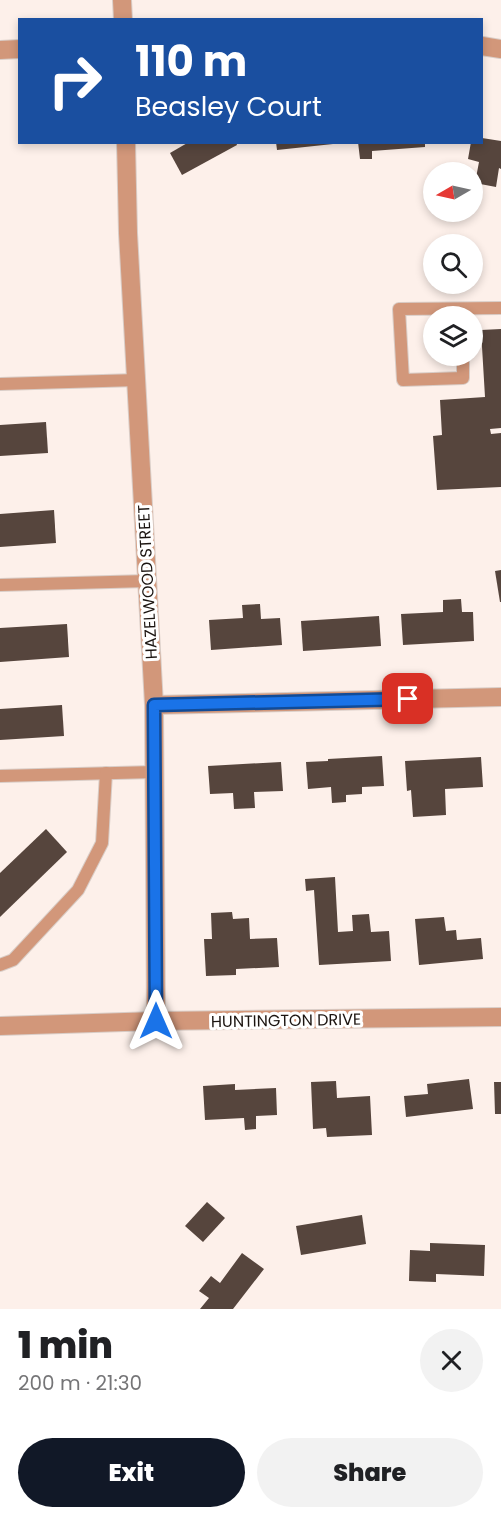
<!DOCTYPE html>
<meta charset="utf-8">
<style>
:root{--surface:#fff;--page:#f2f2f2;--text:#202124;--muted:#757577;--accent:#111827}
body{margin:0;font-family:Poppins,sans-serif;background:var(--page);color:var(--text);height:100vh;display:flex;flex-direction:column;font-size:22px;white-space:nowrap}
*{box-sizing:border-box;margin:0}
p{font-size:20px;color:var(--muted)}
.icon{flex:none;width:33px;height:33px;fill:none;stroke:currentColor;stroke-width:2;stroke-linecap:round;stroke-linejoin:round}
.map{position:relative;height:1309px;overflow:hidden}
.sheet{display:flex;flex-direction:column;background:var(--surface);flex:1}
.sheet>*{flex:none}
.top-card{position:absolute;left:18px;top:18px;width:465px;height:126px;border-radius:0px;box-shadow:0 3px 9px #0003;background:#1a4fa0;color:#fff;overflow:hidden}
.needle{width:39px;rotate:261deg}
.controls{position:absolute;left:423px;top:162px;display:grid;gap:12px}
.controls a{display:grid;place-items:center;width:60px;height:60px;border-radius:50%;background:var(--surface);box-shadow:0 3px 9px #0003;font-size:30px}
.pin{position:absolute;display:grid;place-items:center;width:51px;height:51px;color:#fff;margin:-26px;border-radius:12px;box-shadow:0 3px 9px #0006}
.me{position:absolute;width:66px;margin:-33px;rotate:0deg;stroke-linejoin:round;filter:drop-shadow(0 0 4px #0008)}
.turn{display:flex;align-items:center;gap:21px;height:126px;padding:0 18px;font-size:27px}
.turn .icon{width:78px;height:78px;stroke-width:2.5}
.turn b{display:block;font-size:42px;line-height:51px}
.round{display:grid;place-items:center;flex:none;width:63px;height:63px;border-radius:32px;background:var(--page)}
.headline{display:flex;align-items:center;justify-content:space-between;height:102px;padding:0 18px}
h1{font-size:36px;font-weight:800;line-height:45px}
.cta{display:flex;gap:12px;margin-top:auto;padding:12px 18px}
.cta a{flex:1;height:69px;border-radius:36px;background:var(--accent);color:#fff;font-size:24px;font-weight:800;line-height:69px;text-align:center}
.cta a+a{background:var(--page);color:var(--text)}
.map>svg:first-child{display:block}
.building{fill:#56453d}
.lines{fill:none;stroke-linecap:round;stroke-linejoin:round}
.lane-casing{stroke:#d9cdc7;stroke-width:14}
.street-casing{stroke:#d9cdc7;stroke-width:20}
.lane{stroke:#d2977a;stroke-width:12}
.street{stroke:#d2977a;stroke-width:18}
.route-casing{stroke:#114b97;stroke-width:15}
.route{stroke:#1a73e8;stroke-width:10}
.labels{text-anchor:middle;stroke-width:6;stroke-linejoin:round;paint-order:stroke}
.street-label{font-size:16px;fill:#1b1410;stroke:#fff}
</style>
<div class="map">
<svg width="501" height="1309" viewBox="0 0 501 1309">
<rect width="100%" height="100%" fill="#fdf0ea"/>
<g class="building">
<polygon points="482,138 501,141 501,169 499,168 496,187 475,183 479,162 468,159 471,142 482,142"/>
<polygon points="189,142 236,142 237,145 182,175 170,153"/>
<polygon points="276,142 333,142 333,144 277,150"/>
<polygon points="358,142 425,142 425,147 372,151 372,159 360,159"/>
<polygon points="501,329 501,428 490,429 491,434 501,433 501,487 437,490 433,436 442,435 440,400 485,397 481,330"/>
<polygon points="46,422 48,453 0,456 0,425"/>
<polygon points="54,510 56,543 0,547 0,514"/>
<polygon points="501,570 501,602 500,602 495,571"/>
<polygon points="461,599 462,612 473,612 474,641 403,645 401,614 443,612 443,600"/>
<polygon points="260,604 261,619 280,618 282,645 211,650 209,620 243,618 242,605"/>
<polygon points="379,616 381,646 303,651 301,621"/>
<polygon points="67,624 69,657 0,662 0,628"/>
<polygon points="62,705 64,736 0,740 0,709"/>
<polygon points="382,756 384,786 362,787 362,794 346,795 346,802 332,803 331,787 308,789 306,762 328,761 328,759"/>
<polygon points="481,757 483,787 445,789 446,815 413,817 411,790 407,791 405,761"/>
<polygon points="281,762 283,791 254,792 255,808 234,809 233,793 210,794 208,766"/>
<polygon points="46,829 67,852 0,917 0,873"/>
<polygon points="335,877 338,932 353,931 352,915 369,914 371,932 389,931 391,961 319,965 314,890 306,891 305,879"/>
<polygon points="232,912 233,919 249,918 250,939 277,938 279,967 236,969 236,975 206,976 204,939 212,939 211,913"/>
<polygon points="444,917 446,931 456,930 457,940 481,938 483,959 419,965 415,919"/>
<polygon points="469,1079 473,1109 406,1117 404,1096 428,1094 427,1084"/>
<polygon points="336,1081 337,1098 370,1096 372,1135 327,1137 326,1128 313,1129 311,1082"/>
<polygon points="494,1082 501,1082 501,1114 495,1114"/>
<polygon points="235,1084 235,1090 276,1088 277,1115 256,1116 256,1129 245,1130 244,1118 205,1120 203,1086"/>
<polygon points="207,1202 225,1218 203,1242 185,1226"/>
<polygon points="362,1215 366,1244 301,1255 296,1226"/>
<polygon points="430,1243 485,1245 484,1276 436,1274 436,1282 409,1281 410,1250 430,1251"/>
<polygon points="242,1253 264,1269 233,1309 200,1309 209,1298 199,1291 211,1276 220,1283"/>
</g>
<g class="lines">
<defs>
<g id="lane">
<polyline points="463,356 463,378 403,380 399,309 501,308"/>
<polyline points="0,384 137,380"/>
<polyline points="0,585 147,581"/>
<polyline points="0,776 154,772"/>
<polyline points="0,965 13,960 78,890 102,843 106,773"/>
</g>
<g id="street">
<polyline points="122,0 123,20"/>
<polyline points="482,46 501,49"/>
<polyline points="0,50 20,49"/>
<polyline points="126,142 128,233 154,705 156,1021"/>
<polyline points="154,705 501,697"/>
<polyline points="0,1026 156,1021 501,1017"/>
</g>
</defs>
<use href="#lane" class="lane-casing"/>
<use href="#street" class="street-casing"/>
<use href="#lane" class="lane"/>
<use href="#street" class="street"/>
</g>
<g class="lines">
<defs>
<polyline id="route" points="156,1021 154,705 408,699"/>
</defs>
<use href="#route" class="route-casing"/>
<use href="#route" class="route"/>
</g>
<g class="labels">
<g class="street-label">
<text transform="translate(147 582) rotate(-93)" y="6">HAZELWOOD STREET</text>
<text transform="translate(286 1020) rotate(-1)" y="6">HUNTINGTON DRIVE</text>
</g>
</g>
</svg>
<div class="controls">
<a><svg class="needle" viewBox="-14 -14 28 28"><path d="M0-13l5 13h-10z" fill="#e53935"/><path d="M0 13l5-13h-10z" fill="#757577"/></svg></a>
<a><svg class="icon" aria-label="search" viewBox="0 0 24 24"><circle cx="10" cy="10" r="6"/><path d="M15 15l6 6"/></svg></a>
<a><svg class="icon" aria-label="layers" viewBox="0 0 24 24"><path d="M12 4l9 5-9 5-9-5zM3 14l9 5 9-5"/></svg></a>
</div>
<div class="pin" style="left:408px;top:699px;background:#d93025"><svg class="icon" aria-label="arrive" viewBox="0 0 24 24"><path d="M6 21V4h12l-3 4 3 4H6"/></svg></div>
<svg class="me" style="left:156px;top:1021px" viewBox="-20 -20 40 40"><path d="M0-17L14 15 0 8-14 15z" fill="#1a73e8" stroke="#fff" stroke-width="4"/></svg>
<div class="top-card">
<div class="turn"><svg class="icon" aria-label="right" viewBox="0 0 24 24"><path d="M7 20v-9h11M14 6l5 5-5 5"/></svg><div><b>110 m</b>Beasley Court</div></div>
</div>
</div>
<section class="sheet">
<div class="headline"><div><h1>1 min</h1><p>200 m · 21:30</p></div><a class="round"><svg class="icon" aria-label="close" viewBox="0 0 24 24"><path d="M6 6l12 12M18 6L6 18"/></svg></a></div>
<div class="cta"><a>Exit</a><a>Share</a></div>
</section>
